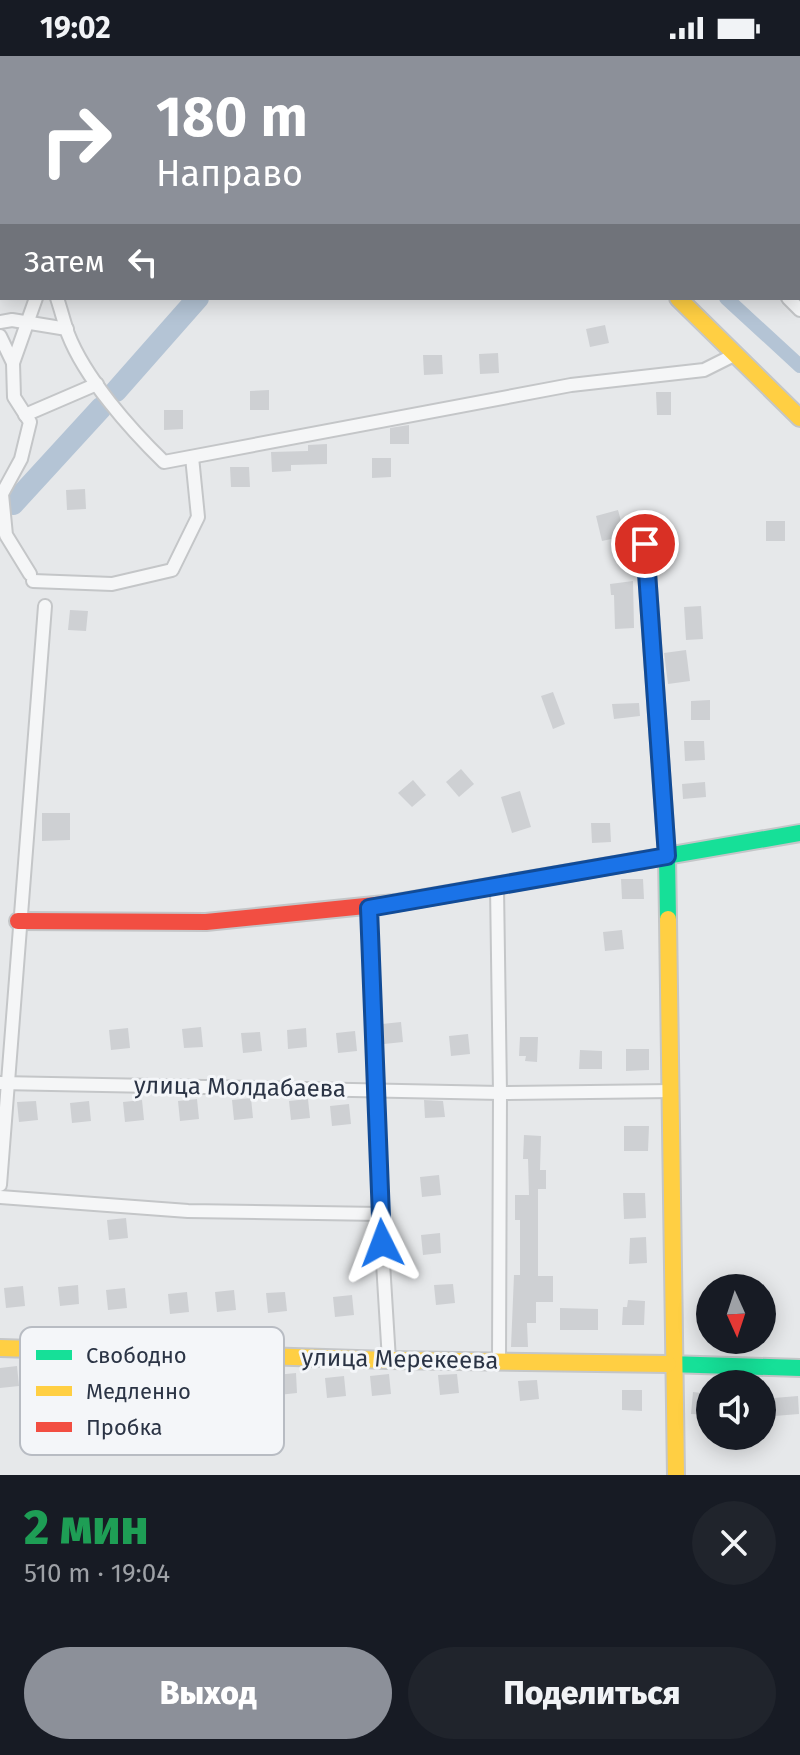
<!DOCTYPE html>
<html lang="ru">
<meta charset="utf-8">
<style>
:root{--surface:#171b24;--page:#20242c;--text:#f1f3f6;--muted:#9ea1a6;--accent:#8c9099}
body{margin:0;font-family:"Fira Sans",sans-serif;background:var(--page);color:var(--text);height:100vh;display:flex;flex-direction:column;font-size:30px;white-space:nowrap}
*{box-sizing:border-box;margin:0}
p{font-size:26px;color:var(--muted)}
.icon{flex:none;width:44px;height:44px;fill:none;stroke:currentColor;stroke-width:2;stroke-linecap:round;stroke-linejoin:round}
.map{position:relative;height:1419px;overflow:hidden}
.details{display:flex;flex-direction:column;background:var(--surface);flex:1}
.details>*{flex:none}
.hud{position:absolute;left:0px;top:0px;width:800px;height:244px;box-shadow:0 4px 20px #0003;background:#8c9099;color:#fff;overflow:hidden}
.needle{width:52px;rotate:177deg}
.buttons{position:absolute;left:696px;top:1218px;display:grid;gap:16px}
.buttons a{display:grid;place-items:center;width:80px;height:80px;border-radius:50%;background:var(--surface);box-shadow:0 4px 20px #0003;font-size:40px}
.pin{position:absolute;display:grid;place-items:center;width:68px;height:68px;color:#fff;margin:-34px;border:4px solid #fff;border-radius:50%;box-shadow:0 2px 8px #0007}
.me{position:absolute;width:88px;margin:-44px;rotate:357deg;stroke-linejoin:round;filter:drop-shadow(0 0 6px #0008)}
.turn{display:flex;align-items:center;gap:28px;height:168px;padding:0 24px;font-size:36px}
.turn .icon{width:104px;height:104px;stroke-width:2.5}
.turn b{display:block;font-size:56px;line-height:68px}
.then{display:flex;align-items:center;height:76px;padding:0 24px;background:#0003;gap:16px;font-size:30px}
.round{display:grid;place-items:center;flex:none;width:84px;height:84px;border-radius:42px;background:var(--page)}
.head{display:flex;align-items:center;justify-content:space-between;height:136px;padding:0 24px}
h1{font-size:48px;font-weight:800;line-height:60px;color:#1e9e55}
.primary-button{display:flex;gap:16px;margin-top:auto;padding:16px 24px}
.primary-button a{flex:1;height:92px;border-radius:48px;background:var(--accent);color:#fff;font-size:32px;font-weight:800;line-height:92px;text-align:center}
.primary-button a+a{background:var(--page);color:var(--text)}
.status{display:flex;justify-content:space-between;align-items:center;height:56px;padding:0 40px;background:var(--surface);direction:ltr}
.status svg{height:22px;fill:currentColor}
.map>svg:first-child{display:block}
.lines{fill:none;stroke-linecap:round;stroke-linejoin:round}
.canal{stroke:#b4c4d5;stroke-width:14}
.river{stroke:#b4c4d5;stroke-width:22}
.building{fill:#ced0d3}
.street-casing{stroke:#c4c6c8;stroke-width:16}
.fast-casing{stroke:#c4c6c8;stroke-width:20}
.slow-casing{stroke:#c4c6c8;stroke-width:20}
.jam-casing{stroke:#c4c6c8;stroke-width:20}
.street{stroke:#f5f6f7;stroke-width:12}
.fast{stroke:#16e098;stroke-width:16}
.slow{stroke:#ffcf43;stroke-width:16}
.jam{stroke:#f24e42;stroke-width:16}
.route-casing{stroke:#114b97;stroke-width:20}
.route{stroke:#1a73e8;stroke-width:14}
.labels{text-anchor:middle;stroke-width:6;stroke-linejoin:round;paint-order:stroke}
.street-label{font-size:24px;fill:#2b3445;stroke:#f4f6f9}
.key{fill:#f4f6f9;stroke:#b8bcc3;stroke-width:2}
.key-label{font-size:22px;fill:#2b3445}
</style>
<div class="status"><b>19:02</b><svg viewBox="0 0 49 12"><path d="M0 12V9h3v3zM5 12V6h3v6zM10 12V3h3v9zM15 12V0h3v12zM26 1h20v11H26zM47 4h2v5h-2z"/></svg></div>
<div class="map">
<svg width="800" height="1419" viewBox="0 0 800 1419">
<rect width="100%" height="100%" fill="#e6e8ea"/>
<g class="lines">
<g class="canal">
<polyline points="507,0 508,2"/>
<polyline points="726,242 800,310"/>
</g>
<g class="river">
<polyline points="375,2 377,0"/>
<polyline points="116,335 198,242"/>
<polyline points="13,448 101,352"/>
</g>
</g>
<g class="building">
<polygon points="605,269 609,287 590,291 586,273"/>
<polygon points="498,297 499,317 480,318 479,298"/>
<polygon points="423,299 442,299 443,318 424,319"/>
<polygon points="269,334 269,354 250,354 250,335"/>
<polygon points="656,336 671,336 671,359 657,359"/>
<polygon points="164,354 183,354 183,373 164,374"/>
<polygon points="409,369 409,388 390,388 390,372"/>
<polygon points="327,388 327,408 291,409 291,415 272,416 271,396 308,395 308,389"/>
<polygon points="372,402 391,402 391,421 372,422"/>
<polygon points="230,411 249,411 250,431 231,431"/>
<polygon points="85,433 86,453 67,454 66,434"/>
<polygon points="618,454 625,480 602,485 596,460"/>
<rect x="766" y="465" width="19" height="20"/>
<polygon points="633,525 634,572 615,573 614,539 611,539 610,528"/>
<polygon points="701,550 703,583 686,584 684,551"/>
<polygon points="70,554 88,555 86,575 68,574"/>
<polygon points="686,594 690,625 668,628 664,597"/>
<polygon points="553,636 565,668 553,673 541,640"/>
<polygon points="710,644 710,664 691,664 691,645"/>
<polygon points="639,647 640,660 614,663 612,648"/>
<polygon points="684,685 704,685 705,704 685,705"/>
<polygon points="461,713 474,728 459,741 446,726"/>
<polygon points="413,724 426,739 412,751 398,737"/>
<polygon points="705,726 706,741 683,743 682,728"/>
<polygon points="520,735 531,771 512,777 501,741"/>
<polygon points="42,757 70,757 70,784 42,785"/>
<polygon points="591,767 610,767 611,786 592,787"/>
<polygon points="621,823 643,823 644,843 622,843"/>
<polygon points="622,874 624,893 605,895 603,876"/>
<polygon points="401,966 403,986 384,988 382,968"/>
<polygon points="201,971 203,991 184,992 182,973"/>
<polygon points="128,972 130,992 111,994 109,974"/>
<polygon points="306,972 307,991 288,993 287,974"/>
<polygon points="355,975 357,995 338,997 336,977"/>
<polygon points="260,976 262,995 243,997 241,977"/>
<polygon points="468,978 470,998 451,1000 449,980"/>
<polygon points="520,981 538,981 537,1006 525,1005 526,1000 519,1000"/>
<polygon points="626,993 649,993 649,1014 626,1015"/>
<polygon points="580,994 602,995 602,1013 579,1013"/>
<polygon points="251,1042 253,1062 234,1064 232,1044"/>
<polygon points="197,1043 199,1063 180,1065 178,1045"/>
<polygon points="308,1043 310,1062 291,1064 289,1045"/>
<polygon points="142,1044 144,1064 125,1066 123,1046"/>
<polygon points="424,1044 443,1045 445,1061 425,1062"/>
<polygon points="36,1045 38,1064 19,1066 17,1046"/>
<polygon points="89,1045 91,1065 72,1067 70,1047"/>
<polygon points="349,1048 351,1068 332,1070 330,1050"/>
<polygon points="624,1070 649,1070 648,1095 624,1095"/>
<polygon points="524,1079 541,1080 540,1114 546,1114 546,1133 538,1133 538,1220 553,1220 553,1246 536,1246 536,1267 527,1267 528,1291 511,1291 514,1219 520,1219 520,1164 515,1164 515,1139 529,1139 528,1103 523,1103"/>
<polygon points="439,1119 441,1139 422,1141 420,1121"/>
<polygon points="623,1137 645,1137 646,1162 624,1163"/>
<polygon points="126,1162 128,1182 109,1184 107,1164"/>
<polygon points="440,1177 441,1197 423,1199 421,1179"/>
<polygon points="646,1181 647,1207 629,1208 630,1182"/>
<polygon points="453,1228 455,1247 436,1249 434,1229"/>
<polygon points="78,1229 79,1248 60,1250 58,1231"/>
<polygon points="23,1230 25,1250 6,1252 4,1232"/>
<polygon points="125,1232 127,1252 108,1254 106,1234"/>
<polygon points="234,1234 236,1254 217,1256 215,1236"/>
<polygon points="187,1236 189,1256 170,1258 168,1238"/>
<polygon points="285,1236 287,1255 268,1257 266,1237"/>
<polygon points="352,1239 354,1259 335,1261 333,1241"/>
<polygon points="628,1244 645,1245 644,1269 622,1269 623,1251 627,1251"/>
<polygon points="560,1252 598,1253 598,1274 560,1274"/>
<polygon points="17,1310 19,1330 0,1332 0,1312"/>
<polygon points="296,1317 297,1337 278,1339 276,1319"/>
<polygon points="389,1318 391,1338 372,1340 370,1320"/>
<polygon points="457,1318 459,1337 440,1339 438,1319"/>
<polygon points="344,1320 346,1340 327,1342 325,1322"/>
<polygon points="537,1324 539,1343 520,1345 518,1325"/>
<polygon points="622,1334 642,1334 642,1355 622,1354"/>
<polygon points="693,1336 710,1338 710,1359 691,1358"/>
<polygon points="798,1340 799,1358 762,1361 762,1343"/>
</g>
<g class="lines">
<defs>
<g id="street">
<polyline points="557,0 558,2"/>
<polyline points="772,0 774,2"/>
<polyline points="608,2 609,0"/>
<polyline points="798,28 800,31"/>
<polyline points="0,172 2,178"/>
<polyline points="0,204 2,198"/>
<path d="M57 242C61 254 64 266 68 278 85 322 130 373 164 406L571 329 704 314 736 298"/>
<polyline points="788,242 800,254"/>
<polyline points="0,266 12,264 67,273"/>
<polyline points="0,280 13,307 14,341 30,366 21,403 2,438 6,479 30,518"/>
<polyline points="13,307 36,242"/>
<polyline points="25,359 97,328"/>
<polyline points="33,525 112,528 172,514 198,461 192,401"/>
<polyline points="497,831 500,1037 499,1304"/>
<polyline points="369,852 380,1158 389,1304"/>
<polyline points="0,1027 500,1037 672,1035"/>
<polyline points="0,1129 45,550"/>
<polyline points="0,1141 188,1155 380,1158"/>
</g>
<g id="fast">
<polyline points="645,488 667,800 668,863"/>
<polyline points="395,847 800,777"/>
<polyline points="668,1308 800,1312"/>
</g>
<g id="slow">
<polyline points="460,0 462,2"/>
<polyline points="678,242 800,362"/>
<polyline points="668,863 676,1419"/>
<polyline points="0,1292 389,1304 668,1308"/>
</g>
<polyline id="jam" points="18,865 206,866 395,847"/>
</defs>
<use href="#street" class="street-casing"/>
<use href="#fast" class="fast-casing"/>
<use href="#slow" class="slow-casing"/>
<use href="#jam" class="jam-casing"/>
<use href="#street" class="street"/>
<use href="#fast" class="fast"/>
<use href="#slow" class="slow"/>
<use href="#jam" class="jam"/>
</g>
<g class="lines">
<defs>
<polyline id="route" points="382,1187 369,852 667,800 645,488"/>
</defs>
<use href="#route" class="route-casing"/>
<use href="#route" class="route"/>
</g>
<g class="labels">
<g class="street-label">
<text transform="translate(240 1031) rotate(1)" y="8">улица Молдабаева</text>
<text transform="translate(400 1303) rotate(1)" y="8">улица Мерекеева</text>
</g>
</g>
<rect x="20" y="1271" width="264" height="128" rx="12" class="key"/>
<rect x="36" y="1294" width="36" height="10" fill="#16e098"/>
<rect x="36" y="1330" width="36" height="10" fill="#ffcf43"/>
<rect x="36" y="1366" width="36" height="10" fill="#f24e42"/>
<g class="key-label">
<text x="86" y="1307">Свободно</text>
<text x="86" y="1343">Медленно</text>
<text x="86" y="1379">Пробка</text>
</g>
</svg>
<div class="buttons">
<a><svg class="needle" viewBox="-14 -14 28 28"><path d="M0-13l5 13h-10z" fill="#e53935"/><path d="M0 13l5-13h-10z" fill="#9ea1a6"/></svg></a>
<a><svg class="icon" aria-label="sound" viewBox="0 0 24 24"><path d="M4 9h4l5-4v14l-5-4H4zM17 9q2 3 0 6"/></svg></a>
</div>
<div class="pin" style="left:645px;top:488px;background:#d93025"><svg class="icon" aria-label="arrive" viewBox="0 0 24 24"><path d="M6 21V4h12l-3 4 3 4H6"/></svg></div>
<svg class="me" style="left:382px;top:1187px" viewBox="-20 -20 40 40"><path d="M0-17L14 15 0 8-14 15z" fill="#1a73e8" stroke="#fff" stroke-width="4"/></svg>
<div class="hud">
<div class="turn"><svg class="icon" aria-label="right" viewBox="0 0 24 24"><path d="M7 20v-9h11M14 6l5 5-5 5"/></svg><div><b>180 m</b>Направо</div></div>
<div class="then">Затем<svg class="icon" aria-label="left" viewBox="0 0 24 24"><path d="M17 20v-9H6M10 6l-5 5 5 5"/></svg></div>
</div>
</div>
<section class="details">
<div class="head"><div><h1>2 мин</h1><p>510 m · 19:04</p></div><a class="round"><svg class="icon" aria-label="close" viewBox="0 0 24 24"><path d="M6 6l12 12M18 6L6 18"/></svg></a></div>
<div class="primary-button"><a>Выход</a><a>Поделиться</a></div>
</section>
